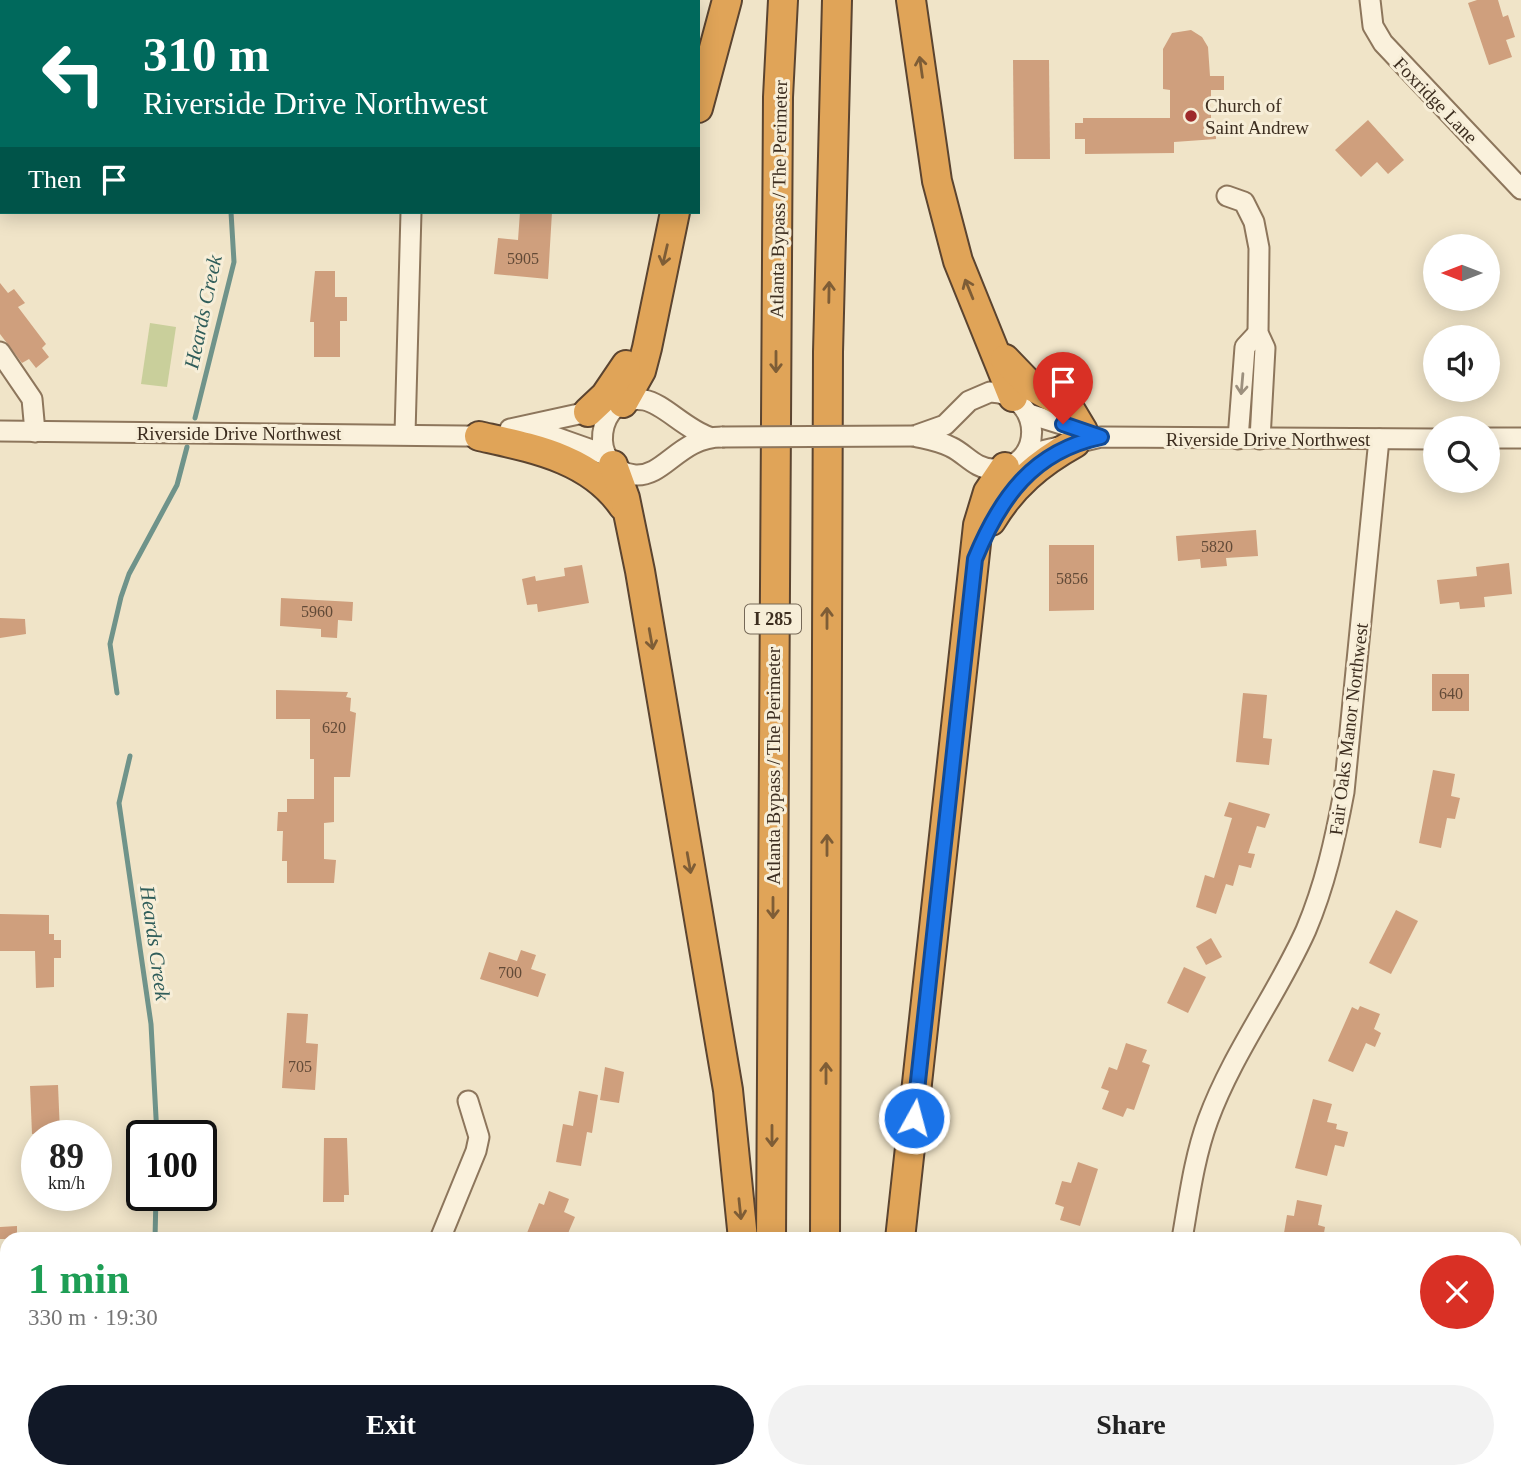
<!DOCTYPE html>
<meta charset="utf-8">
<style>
:root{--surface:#fff;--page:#f2f2f2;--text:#222;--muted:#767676;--accent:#111827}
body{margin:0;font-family:Georgia,serif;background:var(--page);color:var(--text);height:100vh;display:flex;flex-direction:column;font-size:26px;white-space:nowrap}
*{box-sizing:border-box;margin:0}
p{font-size:23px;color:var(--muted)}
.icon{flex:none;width:38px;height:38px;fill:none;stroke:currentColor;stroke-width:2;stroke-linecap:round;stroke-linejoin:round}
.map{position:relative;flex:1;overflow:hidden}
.details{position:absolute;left:0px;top:1232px;width:1522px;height:247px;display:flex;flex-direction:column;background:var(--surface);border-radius:21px 21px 0 0;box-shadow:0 4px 18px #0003}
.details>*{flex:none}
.top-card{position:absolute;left:0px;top:0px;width:700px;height:214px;box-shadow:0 4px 18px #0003;background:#00695c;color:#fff;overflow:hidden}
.needle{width:46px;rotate:270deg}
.tools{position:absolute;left:1423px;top:234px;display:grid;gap:14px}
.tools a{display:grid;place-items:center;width:77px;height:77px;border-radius:50%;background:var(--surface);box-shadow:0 4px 18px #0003;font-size:35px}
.speed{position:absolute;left:21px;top:1120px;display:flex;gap:14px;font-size:35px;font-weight:700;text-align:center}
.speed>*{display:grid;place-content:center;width:91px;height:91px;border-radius:50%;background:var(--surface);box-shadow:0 4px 18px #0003;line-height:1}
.speed small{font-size:18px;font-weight:400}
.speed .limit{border:4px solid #111;border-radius:10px;background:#fff;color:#111}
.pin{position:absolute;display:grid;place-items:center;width:60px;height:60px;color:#fff;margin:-72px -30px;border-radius:50% 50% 50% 0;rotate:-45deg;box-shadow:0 0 7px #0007}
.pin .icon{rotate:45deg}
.me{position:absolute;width:77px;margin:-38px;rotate:7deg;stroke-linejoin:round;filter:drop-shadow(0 0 5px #0008)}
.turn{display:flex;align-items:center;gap:24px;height:147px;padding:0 28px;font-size:32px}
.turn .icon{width:91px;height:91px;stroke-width:2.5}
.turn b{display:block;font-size:49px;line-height:60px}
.then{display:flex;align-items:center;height:66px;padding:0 28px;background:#0003;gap:14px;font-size:26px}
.round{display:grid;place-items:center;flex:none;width:74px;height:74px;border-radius:37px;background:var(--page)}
.overview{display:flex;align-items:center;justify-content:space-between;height:119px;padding:0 28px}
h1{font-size:42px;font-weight:600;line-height:52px;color:#1e9e55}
.cta{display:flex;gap:14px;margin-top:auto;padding:14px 28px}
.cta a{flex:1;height:80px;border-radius:42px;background:var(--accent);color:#fff;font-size:28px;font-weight:600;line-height:80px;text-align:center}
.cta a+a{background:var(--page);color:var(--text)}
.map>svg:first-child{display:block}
.green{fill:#c9cf9b}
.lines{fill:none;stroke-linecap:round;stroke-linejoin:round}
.stream{stroke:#6f938a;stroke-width:5}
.building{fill:#cf9f7d}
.minor-casing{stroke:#8d765c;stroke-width:23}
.highway-casing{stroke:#5b4430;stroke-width:32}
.minor{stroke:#faf1dc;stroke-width:19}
.highway{stroke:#e0a458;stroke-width:28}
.minor-bridge-casing{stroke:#8d765c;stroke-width:23;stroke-linecap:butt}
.minor-bridge{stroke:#faf1dc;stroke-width:19}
.oneway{stroke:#7e5d36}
.oneway2{stroke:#9c907e}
.route-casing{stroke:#114b97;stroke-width:18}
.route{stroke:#1a73e8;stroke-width:12}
.poi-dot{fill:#9e2a2b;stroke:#f7eed8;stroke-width:2.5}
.labels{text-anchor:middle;stroke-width:6;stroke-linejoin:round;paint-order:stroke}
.number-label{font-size:16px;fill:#624a37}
.shield{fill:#f7eed8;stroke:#756857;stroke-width:2}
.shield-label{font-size:18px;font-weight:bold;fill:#3d2e20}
.street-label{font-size:19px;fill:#3d2e20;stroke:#f7eed8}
.poi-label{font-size:19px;fill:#3d2e20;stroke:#f7eed8;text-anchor:start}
.water-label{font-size:21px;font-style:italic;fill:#2f5d5a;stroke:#f7eed8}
</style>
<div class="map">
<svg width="1521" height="1478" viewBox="0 0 1521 1478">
<rect width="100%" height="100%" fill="#f0e4c8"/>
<polygon class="green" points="150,323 176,327 167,387 141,384"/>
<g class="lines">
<g class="stream">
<polyline points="280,2 281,0"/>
<polyline points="195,418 234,262 231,212"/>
<polyline points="117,693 110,644 121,597 129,574 177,485 187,447"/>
<polyline points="130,756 119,803 151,1024 157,1136"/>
<polyline points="155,1239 156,1195"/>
<polyline points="129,1478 131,1472"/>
</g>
</g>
<g class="building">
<polygon points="1477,0 1498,0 1503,17 1508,15 1515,37 1506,40 1512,57 1489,65 1468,3"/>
<polygon points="1191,30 1202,37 1208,47 1210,76 1224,76 1224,90 1211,90 1211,119 1216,119 1216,139 1174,142 1174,153 1085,154 1085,139 1075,139 1075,123 1083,123 1083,118 1170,118 1170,90 1163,89 1163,49 1172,33"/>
<polygon points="1013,60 1049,60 1050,159 1014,159"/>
<polygon points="1368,120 1404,160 1388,174 1377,162 1361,177 1335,150"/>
<polygon points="520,212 552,212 548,279 494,274 498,238 518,240"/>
<polygon points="315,271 335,271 335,297 347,297 347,321 340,321 340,357 314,357 314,322 310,322"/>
<polygon points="0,283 8,293 14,289 25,303 18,307 46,344 42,348 49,357 36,368 29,359 22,363 0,334"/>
<polygon points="1256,530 1258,556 1226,558 1227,566 1201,568 1200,559 1178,561 1176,536"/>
<polygon points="1049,545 1094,545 1094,610 1049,611"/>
<polygon points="1509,563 1512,594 1484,597 1485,607 1460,609 1459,602 1440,604 1437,580 1477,576 1476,567"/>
<polygon points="582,565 589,603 538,612 537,604 527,605 522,579 535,576 536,581 565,576 564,568"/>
<polygon points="281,598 353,602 352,621 338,620 337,638 321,637 321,629 280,626"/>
<polygon points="0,618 25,619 26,634 0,638"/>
<rect x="1432" y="674" width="37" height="37"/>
<polygon points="276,690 348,692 346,697 351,698 350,711 356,713 350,777 334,777 334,822 324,823 324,859 336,860 334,883 287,883 287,861 282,861 283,831 277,831 278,812 287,812 287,799 314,799 314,759 310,759 310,719 276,719"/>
<polygon points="1243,693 1267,695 1263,738 1272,739 1269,765 1236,762"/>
<polygon points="1433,770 1455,774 1451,796 1460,798 1455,819 1447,818 1441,848 1419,843"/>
<polygon points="1229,802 1270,814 1265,828 1257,826 1248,853 1255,854 1251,868 1239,865 1233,886 1226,884 1216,914 1196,907 1205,875 1214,878 1232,818 1224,816"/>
<polygon points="1396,910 1418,921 1391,974 1369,963"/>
<polygon points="0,914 49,915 49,934 54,934 54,940 61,940 61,958 54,958 54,987 36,988 35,951 0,951"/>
<polygon points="1211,938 1222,957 1206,965 1196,947"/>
<polygon points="521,950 536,955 531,969 546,974 538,997 480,979 489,952 517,961"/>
<polygon points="1184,967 1206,977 1188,1013 1167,1003"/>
<polygon points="1360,1006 1380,1014 1374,1029 1381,1033 1375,1047 1366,1043 1353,1072 1328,1061 1352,1007 1358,1010"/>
<polygon points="287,1013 308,1014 306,1043 318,1044 315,1090 282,1088"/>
<polygon points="1126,1043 1147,1050 1142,1062 1150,1065 1134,1110 1127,1108 1123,1117 1102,1109 1109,1091 1101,1088 1109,1067 1117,1070"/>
<polygon points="605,1067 624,1072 619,1103 600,1100"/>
<polygon points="58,1085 60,1133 32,1134 30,1086"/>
<polygon points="579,1091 598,1095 592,1133 587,1132 581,1166 556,1162 563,1124 573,1126"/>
<polygon points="1313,1099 1332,1104 1327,1122 1337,1124 1336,1129 1348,1132 1344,1147 1335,1145 1327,1176 1295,1168"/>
<polygon points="324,1138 347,1138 349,1195 344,1195 344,1202 323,1202"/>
<polygon points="1078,1162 1098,1169 1080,1226 1060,1220 1064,1207 1055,1204 1062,1181 1071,1183"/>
<polygon points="549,1191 569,1199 564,1212 575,1217 566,1238 557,1235 555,1239 530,1239 532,1235 527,1233 539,1203 544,1205"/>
<polygon points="1297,1200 1322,1205 1318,1225 1325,1227 1323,1239 1283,1239 1287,1215 1294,1216"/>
<polygon points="17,1226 17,1239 0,1239 0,1227"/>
</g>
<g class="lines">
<defs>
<g id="minor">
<polyline points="1370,0 1373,26 1383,43 1521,189"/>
<polyline points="428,2 428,0"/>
<polyline points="1227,196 1244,202 1254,222 1259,248 1258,333 1265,348 1260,439"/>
<polyline points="0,352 32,399 35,432"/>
<path d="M990 392C1046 394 1044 470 993 469 975 469 966 454 951 447 940 441 926 439 914 436L945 425 969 401Z"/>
<polyline points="1029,414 1087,432"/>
<polyline points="510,429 597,410"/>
<polyline points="0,431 555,437 606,455"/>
<polyline points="405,434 411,212"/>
<path d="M709 437C685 429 663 403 644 400 595 393 586 470 635 475 665 477 679 437 722 437"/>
<polyline points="1488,438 1521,438"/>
<polyline points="1238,439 1245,347 1258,333"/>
<polyline points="1025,455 1101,437 1435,439"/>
<polyline points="440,1239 476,1151 479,1137 468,1101"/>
<path d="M1182 1239C1189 1199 1194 1158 1208 1120 1233 1052 1277 995 1306 930 1325 885 1335 840 1344 792L1379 439"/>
<polyline points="449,1472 450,1478"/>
<polyline points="1215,1472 1218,1478"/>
</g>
<g id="highway">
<polyline points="911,0 937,181 958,261 1013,397"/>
<polyline points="698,108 727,0"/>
<polyline points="1005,359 1031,386 1068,406 1083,431"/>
<polyline points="623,403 641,371 647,348 675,212"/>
<polyline points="588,412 605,396 626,365"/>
<path d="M479 436C532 448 590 458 623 506"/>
<polyline points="613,465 625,498 640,571 728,1090 743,1239"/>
<path d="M991 521C1012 486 1039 463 1075 443"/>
<polyline points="771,1239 778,97 783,0"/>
<polyline points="825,1239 828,352 837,0"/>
<polyline points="900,1239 978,525 988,492 1005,467"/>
<polyline points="767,1472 768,1478"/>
<polyline points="824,1478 824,1472"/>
<polyline points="878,1478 879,1472"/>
</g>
</defs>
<use href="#minor" class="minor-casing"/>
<use href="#highway" class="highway-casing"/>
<use href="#minor" class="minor"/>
<use href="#highway" class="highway"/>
<defs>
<polyline id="minor-bridge" points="722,437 914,436"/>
</defs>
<use href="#minor-bridge" class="minor-bridge-casing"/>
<use href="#minor-bridge" class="minor-bridge"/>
</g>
<defs><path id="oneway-shaft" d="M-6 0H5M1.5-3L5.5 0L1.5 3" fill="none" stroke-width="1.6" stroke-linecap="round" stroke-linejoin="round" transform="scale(1.75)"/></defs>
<g class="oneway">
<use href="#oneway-shaft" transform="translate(921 67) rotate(-98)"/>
<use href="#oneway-shaft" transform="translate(665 255) rotate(103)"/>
<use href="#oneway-shaft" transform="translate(969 289) rotate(-112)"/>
<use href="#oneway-shaft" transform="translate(829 292) rotate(-89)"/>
<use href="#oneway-shaft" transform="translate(776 362) rotate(90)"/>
<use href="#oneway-shaft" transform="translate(827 618) rotate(-90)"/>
<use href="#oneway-shaft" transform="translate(651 639) rotate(80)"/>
<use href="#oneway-shaft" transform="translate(827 845) rotate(-90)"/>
<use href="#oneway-shaft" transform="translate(689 863) rotate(80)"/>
<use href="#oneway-shaft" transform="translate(773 908) rotate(90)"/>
<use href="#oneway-shaft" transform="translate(826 1073) rotate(-90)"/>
<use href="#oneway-shaft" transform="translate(772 1136) rotate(90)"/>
<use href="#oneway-shaft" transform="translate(740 1209) rotate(84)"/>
</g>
<use class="oneway2" href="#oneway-shaft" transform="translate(1242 384) rotate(95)"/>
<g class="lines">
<defs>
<path id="route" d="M914 1118 975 559C1000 498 1033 451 1101 437L1063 424"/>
</defs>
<use href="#route" class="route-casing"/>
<use href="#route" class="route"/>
</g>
<circle class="poi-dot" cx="1191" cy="116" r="7"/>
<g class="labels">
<g class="number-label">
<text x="523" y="264">5905</text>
<text x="1217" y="552">5820</text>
<text x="1072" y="584">5856</text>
<text x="317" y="617">5960</text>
<text x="1451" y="699">640</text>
<text x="334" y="733">620</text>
<text x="510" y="978">700</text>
<text x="300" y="1072">705</text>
</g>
<rect class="shield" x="745" y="604.5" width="56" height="29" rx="5"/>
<g class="shield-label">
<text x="773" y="625">I 285</text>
</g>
<g class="street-label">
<text transform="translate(1436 100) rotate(46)" y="7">Foxridge Lane</text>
<text transform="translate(778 199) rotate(-89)" y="7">Atlanta Bypass / The Perimeter</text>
<text x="239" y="440">Riverside Drive Northwest</text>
<text x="1268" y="446">Riverside Drive Northwest</text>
<text transform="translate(1348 729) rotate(-83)" y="7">Fair Oaks Manor Northwest</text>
<text transform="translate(773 766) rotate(-90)" y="7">Atlanta Bypass / The Perimeter</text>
</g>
<g class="poi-label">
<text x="1205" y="112">Church of<tspan x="1205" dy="22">Saint Andrew</tspan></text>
</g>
<g class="water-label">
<text transform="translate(203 312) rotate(-78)" y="7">Heards Creek</text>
<text transform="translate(155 943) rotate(82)" y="7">Heards Creek</text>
</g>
</g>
</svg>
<div class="tools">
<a><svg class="needle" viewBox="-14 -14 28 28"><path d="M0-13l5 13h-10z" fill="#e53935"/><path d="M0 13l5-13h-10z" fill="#767676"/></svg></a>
<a><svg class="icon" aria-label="sound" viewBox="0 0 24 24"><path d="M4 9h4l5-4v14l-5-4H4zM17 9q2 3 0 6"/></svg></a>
<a><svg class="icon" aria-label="search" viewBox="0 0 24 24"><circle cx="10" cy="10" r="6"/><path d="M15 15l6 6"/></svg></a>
</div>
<div class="speed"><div>89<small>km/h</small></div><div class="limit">100</div></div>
<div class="pin" style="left:1063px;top:424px;background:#d93025"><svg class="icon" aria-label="arrive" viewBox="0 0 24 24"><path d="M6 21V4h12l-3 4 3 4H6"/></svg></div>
<svg class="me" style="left:914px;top:1118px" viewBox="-20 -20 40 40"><circle r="17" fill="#1a73e8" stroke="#fff" stroke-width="3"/><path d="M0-11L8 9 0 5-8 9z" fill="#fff"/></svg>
<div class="top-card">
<div class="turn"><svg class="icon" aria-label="left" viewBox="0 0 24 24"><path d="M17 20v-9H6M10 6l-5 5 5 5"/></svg><div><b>310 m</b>Riverside Drive Northwest</div></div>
<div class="then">Then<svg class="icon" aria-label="arrive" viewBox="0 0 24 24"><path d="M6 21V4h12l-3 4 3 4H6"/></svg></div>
</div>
<section class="details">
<div class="overview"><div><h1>1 min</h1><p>330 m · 19:30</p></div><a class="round" style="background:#d93025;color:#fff"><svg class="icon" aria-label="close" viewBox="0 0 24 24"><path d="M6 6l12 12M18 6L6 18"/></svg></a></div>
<div class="cta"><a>Exit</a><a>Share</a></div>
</section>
</div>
